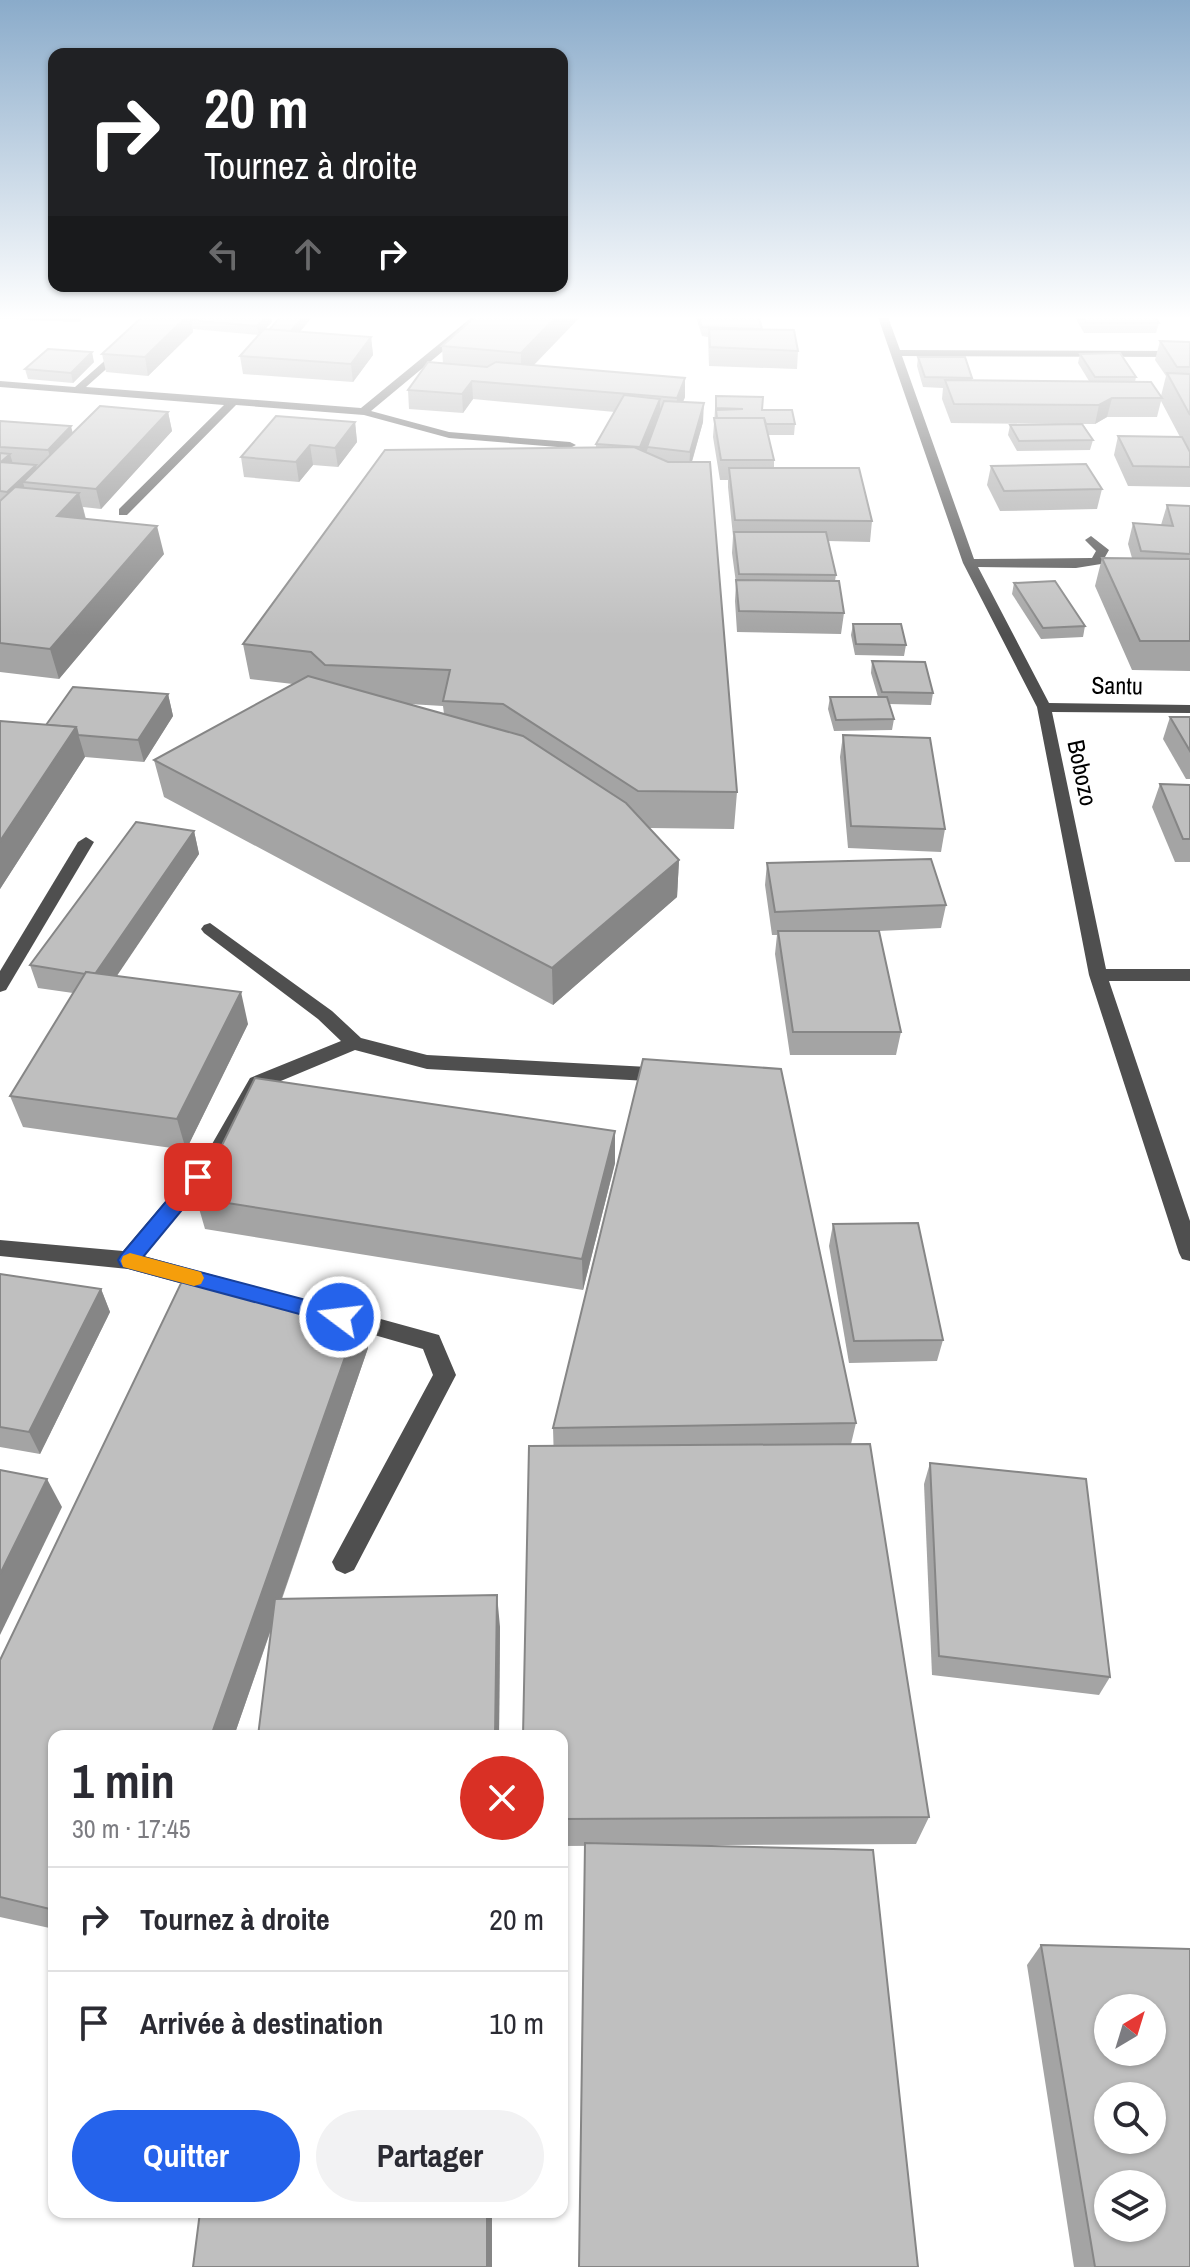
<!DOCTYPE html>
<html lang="fr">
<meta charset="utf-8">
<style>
:root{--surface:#fff;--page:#f2f2f3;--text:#2b2b33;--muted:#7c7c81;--line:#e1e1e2;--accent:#2563eb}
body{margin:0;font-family:"Archivo Narrow",sans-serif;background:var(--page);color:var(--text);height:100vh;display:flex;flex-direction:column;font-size:30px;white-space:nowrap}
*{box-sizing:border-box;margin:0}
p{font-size:26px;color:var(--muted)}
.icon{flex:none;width:44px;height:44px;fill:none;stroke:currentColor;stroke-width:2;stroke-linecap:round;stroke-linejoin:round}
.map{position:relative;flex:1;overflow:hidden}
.panel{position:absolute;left:48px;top:1730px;width:520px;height:488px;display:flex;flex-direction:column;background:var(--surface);border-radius:16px;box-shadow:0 2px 6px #0004}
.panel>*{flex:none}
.hud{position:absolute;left:48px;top:48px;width:520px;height:244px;border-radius:16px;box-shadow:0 2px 6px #0004;background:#202124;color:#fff;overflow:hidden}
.needle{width:52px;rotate:38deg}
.fabs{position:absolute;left:1094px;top:1994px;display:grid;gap:16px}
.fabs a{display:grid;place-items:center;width:72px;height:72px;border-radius:50%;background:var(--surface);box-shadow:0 2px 6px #0004;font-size:40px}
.pin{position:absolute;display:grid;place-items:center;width:68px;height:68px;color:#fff;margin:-34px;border-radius:16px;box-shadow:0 4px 12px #0006}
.me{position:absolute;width:88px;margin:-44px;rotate:285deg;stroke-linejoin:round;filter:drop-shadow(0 0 6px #0008)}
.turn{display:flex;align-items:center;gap:28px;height:168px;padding:0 24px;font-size:36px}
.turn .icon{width:104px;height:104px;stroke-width:2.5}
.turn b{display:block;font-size:56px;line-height:68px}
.lanes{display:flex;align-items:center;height:76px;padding:0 24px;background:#0003;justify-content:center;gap:40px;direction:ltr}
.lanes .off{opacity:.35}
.round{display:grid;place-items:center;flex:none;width:84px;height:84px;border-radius:42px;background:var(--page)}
.overview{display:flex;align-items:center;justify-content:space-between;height:136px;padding:0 24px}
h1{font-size:48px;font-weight:700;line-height:60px}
.button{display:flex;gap:16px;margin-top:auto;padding:16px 24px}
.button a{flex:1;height:92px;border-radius:48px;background:var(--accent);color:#fff;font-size:32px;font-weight:700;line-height:92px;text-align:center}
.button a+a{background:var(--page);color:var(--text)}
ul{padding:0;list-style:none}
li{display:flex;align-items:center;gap:24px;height:104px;padding:0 24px;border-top:2px solid var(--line)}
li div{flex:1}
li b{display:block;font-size:30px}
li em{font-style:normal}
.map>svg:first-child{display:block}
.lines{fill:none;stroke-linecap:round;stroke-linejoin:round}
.minor{fill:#4f4f4f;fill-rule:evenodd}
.wall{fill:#a4a4a4;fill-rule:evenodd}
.shaded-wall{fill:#868686}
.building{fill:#bfbfbf;stroke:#868686;stroke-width:2;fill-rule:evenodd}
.route{fill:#2563eb;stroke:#184099;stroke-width:2}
.slow{fill:#f59e0b}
.labels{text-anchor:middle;stroke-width:6;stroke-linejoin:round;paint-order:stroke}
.far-street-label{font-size:24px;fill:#000;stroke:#fff}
</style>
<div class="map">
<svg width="1190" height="2267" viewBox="0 0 1190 2267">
<rect width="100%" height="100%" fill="#fff"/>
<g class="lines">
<g class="minor">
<polygon points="154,317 165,317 86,387 361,408 472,317 484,317 371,411 449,432 570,442 576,445 570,448 449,438 364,415 236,405 127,515 119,515 119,509 224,405 0,387 0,381 75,387"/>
<polygon points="878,317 888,317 900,350 1190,351 1190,357 902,356 974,559 1092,558 1096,551 1085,540 1091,536 1109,550 1101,564 1076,568 978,567 1049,703 1190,705 1190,713 1052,712 1106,969 1190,969 1190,981 1109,981 1190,1221 1190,1261 1182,1259 1179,1253 1089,975 1037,707 963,563"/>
<polygon points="86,837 94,842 6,990 0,992 0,971 78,842"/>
<polygon points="210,923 332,1011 361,1038 427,1055 667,1068 677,1075 667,1082 427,1069 355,1050 264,1088 222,1161 144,1256 264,1289 267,1295 264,1301 256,1304 128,1269 0,1256 0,1240 123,1251 208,1151 250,1078 341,1041 318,1019 204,933 201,929 204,925"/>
<polygon points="337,1307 439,1335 456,1375 354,1570 345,1574 336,1570 332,1562 433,1375 423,1349 329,1322 326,1316 329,1310"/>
</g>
</g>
<g class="wall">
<polygon points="0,317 83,317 79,322 0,319"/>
<polygon points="142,317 272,322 265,329 371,337 373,355 353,382 243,374 240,356 259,335 193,329 193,332 148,376 106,372 102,354"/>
<path d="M580 317 534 365 685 378V397L683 402 703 422 692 462 737 792 734 829 649 828 679 860 677 897 553 1005 164 797 154 760 293 684 250 679 243 644 596 448V444L615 412 473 399 463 413 409 409 408 390 443 364 442 346ZM409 704 443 706 444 714Z"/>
<polygon points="696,317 759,317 762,329 798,351 797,369 709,366 708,337 702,336"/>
<polygon points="986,317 1055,317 1055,318"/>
<polygon points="1075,317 1155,317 1159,323 1156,333 1084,333"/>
<polygon points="1160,341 1190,342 1190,487 1128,486 1114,455 1118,436 1180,437 1161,401 1157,417 1107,417 1095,424 1083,424 1093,440 1090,450 1017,451 1008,435 1010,425 1058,424 951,423 942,399 943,388 923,387 917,366 918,357 972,378 972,381 1089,381 1078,363 1080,354 1136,377 1135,382 1161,396 1166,376 1155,360"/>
<polygon points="94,362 73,383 28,379 25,369"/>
<polygon points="716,396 762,410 795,424 794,435 768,435 774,460 774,468 872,521 870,542 828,541 836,575 835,581 844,613 841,634 737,632 735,601 736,583 732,553 733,536 728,487 728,480 720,480 713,437"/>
<polygon points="168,412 172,431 101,509 83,507 86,519 164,554 59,679 0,672 0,421 73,433"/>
<polygon points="355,422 357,442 338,467 313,465 299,482 244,477 241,457"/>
<polygon points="991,466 1102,489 1097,509 1000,511 987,485"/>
<polygon points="1167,505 1190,506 1190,671 1132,670 1095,586 1102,558 1132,558 1128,544 1133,523 1161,525"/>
<polygon points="1014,583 1085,626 1083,637 1041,639 1012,594"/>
<polygon points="853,624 906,645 904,656 855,655 851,635"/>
<polygon points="872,661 933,693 931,705 889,704 894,719 892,730 834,731 828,709 830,697 878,697 871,673"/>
<polygon points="168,694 173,716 144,762 85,757 0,889 0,721 46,725"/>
<polygon points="1170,717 1190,717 1190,779 1186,779 1163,739"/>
<polygon points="843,735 945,829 941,852 848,848 840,757"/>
<polygon points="1160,784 1190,785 1190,862 1175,862 1152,807"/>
<polygon points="194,831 199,854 116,976 248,1024 186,1150 23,1127 10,1096 73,993 38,988 30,965"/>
<polygon points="767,863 946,905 941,928 879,931 901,1032 896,1055 790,1055 775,954 777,935 772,935 765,885"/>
<polygon points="615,1163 583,1290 205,1229 196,1198"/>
<polygon points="833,1224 943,1340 937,1361 849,1363 829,1246"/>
<polygon points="0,1274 101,1289 110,1312 40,1454 0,1447"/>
<polygon points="361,1312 368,1348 282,1599 500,1627 499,1736 258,1736 271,1630 234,1736 54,1736 54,1929 0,1917 0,1660"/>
<polygon points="856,1423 851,1444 929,1817 916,1844 562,1846 562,1736 553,1428"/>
<polygon points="930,1463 1110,1677 1099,1695 932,1675 924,1484"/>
<polygon points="1041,1945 1190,2267 1074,2267 1027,1965"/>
</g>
<g class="shaded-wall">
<polygon points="186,317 191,317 193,332 148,376 145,357"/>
<polygon points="266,317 271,317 272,322 259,335 257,326"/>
<polygon points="303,317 312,317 288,347 286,337"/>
<polygon points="556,317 580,317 521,378 521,353"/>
<polygon points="371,337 373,355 353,382 351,364"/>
<polygon points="92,352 94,362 73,383 71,373"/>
<polygon points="685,378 685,397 676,417 677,398"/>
<polygon points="472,381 473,399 463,413 462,394"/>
<polygon points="1112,398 1107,417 1095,424 1099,405"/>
<polygon points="660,399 660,419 640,467 640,447"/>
<polygon points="704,403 703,422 689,471 690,452"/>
<polygon points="168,412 172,431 101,509 96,489"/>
<polygon points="355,422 357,442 338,467 335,448"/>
<polygon points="71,426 76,446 54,470 48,450"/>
<polygon points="310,445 313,465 299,482 296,462"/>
<polygon points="10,454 16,474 1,462"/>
<polygon points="36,465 41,484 23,482 27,498 12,512 7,492"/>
<polygon points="79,493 86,521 57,516"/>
<polygon points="157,526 164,554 59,679 50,649"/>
<polygon points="168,694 173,716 144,762 138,740"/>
<polygon points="76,727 85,757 0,889 0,841"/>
<polygon points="194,831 199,854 102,998 94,975"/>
<polygon points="679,860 677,897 553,1005 552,968"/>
<polygon points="241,992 248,1024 186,1150 177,1119"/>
<polygon points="615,1131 615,1163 583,1290 582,1259"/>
<polygon points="101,1289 110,1312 40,1454 29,1432"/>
<polygon points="361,1312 368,1348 234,1736 211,1736"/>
<polygon points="47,1479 62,1507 0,1635 0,1574"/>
<polygon points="497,1595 500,1627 499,1736 495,1736"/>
<rect x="487" y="2212" width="5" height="55"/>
</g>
<g class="building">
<polygon points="142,317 186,317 145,357 102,354"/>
<polygon points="191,317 266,317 257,326 191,320"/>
<polygon points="280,317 303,317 291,331 269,330"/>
<polygon points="475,317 556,317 521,353 442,346"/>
<polygon points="699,317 759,317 762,329 702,327"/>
<polygon points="1083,317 1155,317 1159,323 1086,323"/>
<polygon points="264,329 371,337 351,364 240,356"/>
<polygon points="709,329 794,330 798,351 710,347"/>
<polygon points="1160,341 1190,342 1190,367 1177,367"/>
<polygon points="48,349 92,352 71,373 25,369"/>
<polygon points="1120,353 1136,377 1095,377 1080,354"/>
<polygon points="918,357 965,357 972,378 925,377"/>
<polygon points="428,362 487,367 496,362 685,378 677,398 472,381 462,394 408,390"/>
<polygon points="1167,373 1190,374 1190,415"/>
<polygon points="945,380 1151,382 1162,398 1112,398 1099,405 954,404"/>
<polygon points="624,395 660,399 640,447 596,444"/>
<polygon points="716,396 763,397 762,410 792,410 795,424 766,424 764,418 717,418 716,410 743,409 716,408"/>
<polygon points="664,401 704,403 690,452 647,447"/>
<polygon points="100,406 168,412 96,489 23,482"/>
<polygon points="276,416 355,422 335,448 310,445 296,462 241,457"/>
<polygon points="714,418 764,418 774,460 721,460"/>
<polygon points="0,421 71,426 48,450 0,447"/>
<polygon points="1082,424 1093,440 1019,441 1010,425"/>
<polygon points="1118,436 1182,437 1190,452 1190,467 1133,466"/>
<polygon points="634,447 668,462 710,462 737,792 638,791 503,704 443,701 450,670 325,665 311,652 243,644 385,450"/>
<polygon points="0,453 10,454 1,462 36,465 7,492 0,491"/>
<polygon points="1086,464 1102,489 1004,491 991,466"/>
<polygon points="729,468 859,468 872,521 735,520"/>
<polygon points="15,487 79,493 57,516 157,526 50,649 0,643 0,501"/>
<polygon points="1167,505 1190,506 1190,554 1141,551 1133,523 1173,526"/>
<polygon points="734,532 826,532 836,575 739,574"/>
<polygon points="1102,558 1190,559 1190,641 1140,641"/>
<polygon points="736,580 839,581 844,613 739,611"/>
<polygon points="1055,581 1085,626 1043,628 1014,583"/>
<polygon points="853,624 901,624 906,645 856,644"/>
<polygon points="872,661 925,662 933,693 882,692"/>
<polygon points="308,676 523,736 626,803 679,860 552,968 154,760"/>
<polygon points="73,687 168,694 138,740 78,735 76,727 46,725"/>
<polygon points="830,697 887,697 894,719 836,720"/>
<polygon points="1170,717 1190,717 1190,751"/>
<polygon points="0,721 76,727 0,841"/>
<polygon points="843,735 930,738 945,829 851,826"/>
<polygon points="1160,784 1190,785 1190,839 1183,839"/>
<polygon points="136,822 194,831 95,974 86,972 85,974 30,965"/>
<polygon points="931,859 946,905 775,912 767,863"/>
<polygon points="778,931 879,931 901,1032 793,1032"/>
<polygon points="86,972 241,992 177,1119 10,1096"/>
<polygon points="643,1059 781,1069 856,1423 553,1428"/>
<polygon points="255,1078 615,1131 582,1259 196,1198"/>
<polygon points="918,1223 943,1340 854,1341 833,1224"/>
<polygon points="0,1274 101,1289 29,1432 0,1427"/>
<polygon points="183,1279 361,1312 211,1736 54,1736 54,1910 0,1897 0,1660"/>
<polygon points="870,1444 929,1817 562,1819 562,1736 523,1736 529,1446"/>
<polygon points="930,1463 1086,1479 1110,1677 939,1656"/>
<polygon points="0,1470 47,1479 0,1574"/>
<polygon points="497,1595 495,1736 258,1736 275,1599"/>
<polygon points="585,1843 873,1850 918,2267 579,2267"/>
<path d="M1041 1945 1190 1949V2267H1095ZM1108 2008H1152V2052H1108ZM1108 2096H1152V2140H1108ZM1108 2184H1152V2228H1108Z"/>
<polygon points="200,2212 487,2212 487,2267 193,2267"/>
</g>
<linearGradient id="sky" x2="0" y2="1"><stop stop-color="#8aabca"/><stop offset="0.5" stop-color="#fff"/><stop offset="1" stop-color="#fff" stop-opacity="0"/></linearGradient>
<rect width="1190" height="635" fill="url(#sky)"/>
<polygon class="route" points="198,1170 205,1172 207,1177 205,1182 143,1257 340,1309 347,1311 350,1317 347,1323 340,1325 121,1266 118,1260 121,1255 191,1172"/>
<polygon class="slow" points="130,1253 201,1272 204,1278 201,1284 194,1286 123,1267 121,1261 123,1256"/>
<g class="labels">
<g class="far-street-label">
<text transform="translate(1117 686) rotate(1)" y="8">Santu</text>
<text transform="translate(1082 773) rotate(78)" y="8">Bobozo</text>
</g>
</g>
</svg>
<div class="fabs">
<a><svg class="needle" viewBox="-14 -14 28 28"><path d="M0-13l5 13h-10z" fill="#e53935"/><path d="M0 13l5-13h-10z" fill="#7c7c81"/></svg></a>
<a><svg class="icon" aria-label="search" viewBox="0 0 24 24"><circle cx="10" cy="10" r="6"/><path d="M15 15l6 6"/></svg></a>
<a><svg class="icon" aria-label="layers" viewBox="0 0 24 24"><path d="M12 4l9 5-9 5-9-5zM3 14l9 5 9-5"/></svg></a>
</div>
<div class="pin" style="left:198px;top:1177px;background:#d93025"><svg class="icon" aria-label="arrive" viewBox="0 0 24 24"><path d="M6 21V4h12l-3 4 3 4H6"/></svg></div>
<svg class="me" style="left:340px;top:1317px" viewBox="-20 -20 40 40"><circle r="17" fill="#2563eb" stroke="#fff" stroke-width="3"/><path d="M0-11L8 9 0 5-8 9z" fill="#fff"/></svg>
<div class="hud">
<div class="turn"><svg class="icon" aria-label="right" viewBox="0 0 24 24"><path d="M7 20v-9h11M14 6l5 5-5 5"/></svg><div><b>20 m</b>Tournez à droite</div></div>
<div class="lanes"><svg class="icon off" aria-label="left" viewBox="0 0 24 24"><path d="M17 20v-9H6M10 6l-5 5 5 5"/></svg><svg class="icon off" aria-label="ahead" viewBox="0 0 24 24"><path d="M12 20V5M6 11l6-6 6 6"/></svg><svg class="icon" aria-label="right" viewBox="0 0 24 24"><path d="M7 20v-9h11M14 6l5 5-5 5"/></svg></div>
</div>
<section class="panel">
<div class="overview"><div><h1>1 min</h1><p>30 m · 17:45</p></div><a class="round" style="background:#d93025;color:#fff"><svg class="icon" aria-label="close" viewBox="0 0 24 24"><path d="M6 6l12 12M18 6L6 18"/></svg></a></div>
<ul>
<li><svg class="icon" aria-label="right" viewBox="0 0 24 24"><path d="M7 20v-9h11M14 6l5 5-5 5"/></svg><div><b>Tournez à droite</b></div><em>20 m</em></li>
<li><svg class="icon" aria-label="arrive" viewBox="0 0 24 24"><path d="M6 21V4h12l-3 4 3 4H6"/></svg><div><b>Arrivée à destination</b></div><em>10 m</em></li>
</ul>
<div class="button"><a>Quitter</a><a>Partager</a></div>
</section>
</div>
